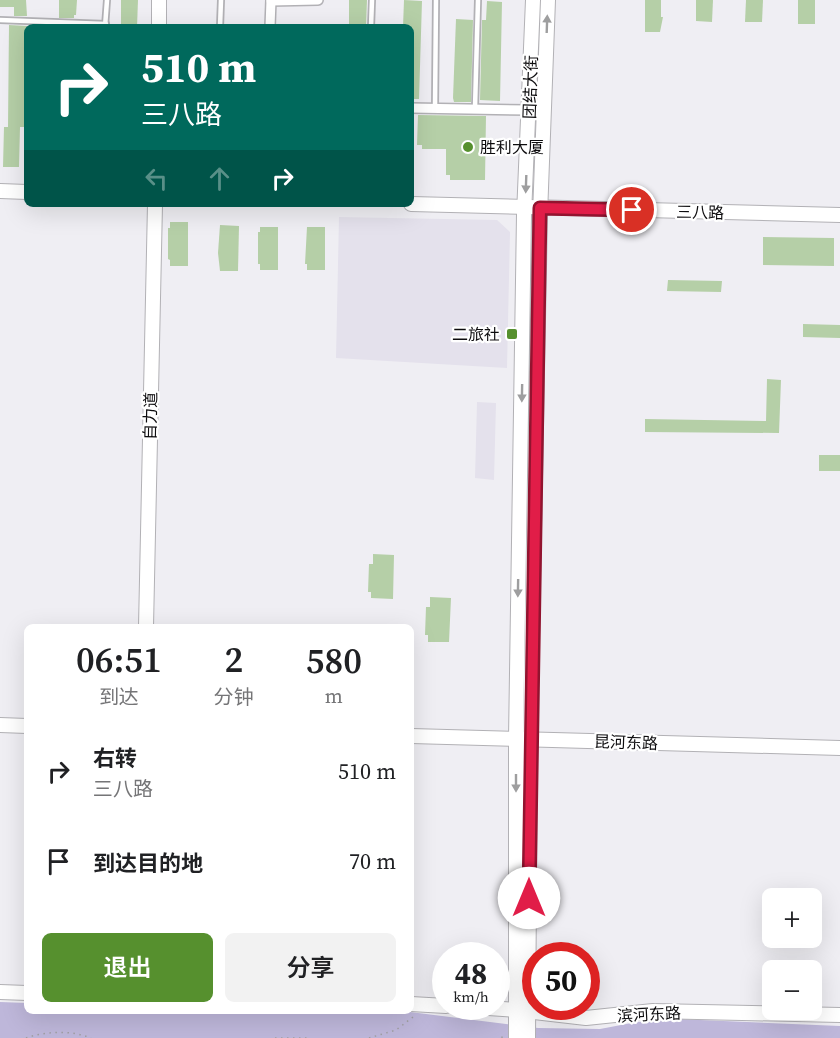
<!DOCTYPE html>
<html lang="zh">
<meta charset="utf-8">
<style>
:root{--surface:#fff;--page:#f2f2f2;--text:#202124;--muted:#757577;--accent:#56902e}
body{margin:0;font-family:"Source Serif 4","Noto Sans SC",serif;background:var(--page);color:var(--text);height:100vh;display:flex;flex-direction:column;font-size:22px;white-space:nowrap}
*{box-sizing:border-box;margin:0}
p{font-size:20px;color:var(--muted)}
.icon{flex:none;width:33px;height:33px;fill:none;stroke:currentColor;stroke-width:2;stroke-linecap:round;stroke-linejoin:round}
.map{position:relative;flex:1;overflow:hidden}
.drawer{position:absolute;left:24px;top:624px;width:390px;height:390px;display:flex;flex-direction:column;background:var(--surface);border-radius:9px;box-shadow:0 6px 24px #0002}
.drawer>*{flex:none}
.guide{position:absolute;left:24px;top:24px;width:390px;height:183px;border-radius:9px;box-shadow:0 6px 24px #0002;background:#00695c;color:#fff;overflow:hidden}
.fabs{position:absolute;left:762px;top:888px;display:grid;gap:12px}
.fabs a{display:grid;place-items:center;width:60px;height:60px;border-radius:9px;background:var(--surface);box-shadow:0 6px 24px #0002;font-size:30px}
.speed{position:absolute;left:432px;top:942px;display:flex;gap:12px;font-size:30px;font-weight:700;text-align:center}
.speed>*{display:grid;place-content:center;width:78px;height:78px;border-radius:50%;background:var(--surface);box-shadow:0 6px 24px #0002;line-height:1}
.speed small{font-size:15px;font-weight:400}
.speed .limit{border:9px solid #d22;background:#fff;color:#111}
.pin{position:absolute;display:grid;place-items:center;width:51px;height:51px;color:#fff;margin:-26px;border:3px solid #fff;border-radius:50%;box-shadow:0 2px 6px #0007}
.me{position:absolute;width:66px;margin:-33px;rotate:0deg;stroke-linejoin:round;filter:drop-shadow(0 0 4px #0008)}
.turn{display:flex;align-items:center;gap:21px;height:126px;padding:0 18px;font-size:27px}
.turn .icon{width:78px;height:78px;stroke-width:2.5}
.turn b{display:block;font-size:42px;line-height:51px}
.lanes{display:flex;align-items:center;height:57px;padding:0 18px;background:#0003;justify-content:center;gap:30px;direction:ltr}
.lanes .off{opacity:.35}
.eta{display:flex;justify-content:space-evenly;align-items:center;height:102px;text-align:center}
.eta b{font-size:36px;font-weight:600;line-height:42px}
.action{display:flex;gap:12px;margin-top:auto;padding:12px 18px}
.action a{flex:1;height:69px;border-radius:9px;background:var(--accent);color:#fff;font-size:24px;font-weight:600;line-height:69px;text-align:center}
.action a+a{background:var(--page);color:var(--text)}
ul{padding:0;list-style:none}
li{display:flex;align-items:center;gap:18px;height:90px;padding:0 18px}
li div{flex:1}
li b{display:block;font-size:22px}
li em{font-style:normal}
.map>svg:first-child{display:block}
.built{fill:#e4e1ec}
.green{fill:#beb7da}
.building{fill:#b5cfa7}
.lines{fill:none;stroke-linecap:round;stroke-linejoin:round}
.lane-casing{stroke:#b2b1b5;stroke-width:8}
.street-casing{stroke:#b2b1b5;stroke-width:12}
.secondary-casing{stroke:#b2b1b5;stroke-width:16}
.path{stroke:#a09fa2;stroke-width:1.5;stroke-dasharray:1.5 4.5;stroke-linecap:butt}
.lane{stroke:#fff;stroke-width:4.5}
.street{stroke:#fff;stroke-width:9}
.secondary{stroke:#fff;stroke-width:14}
.oneway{fill:#9e9e9f}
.route-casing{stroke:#92132f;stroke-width:15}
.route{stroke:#e11d48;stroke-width:10}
.poi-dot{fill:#56902e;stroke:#fff;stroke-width:2}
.labels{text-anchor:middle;stroke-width:4.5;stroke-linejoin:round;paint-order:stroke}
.street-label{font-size:16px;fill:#0d0c0e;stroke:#fff}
.poi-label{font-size:16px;fill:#0d0c0e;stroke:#fff;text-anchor:start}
</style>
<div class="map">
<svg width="840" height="1038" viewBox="0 0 840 1038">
<rect width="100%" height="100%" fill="#efeef3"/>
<g class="built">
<polygon points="339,217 497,220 510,232 507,368 336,358"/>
<polygon points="477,402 496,403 494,480 475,478"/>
</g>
<polygon class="green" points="0,1002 27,1003 27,1011 410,1012 538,1028 600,1029 637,1022 677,1019 840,1026 840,1038 0,1038"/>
<g class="building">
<polygon points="0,0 26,0 27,16 14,16 14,7 0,7"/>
<polygon points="59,0 77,0 76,15 74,15 74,18 59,18"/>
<polygon points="121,0 138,0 137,27 121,27"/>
<polygon points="349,0 367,0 366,27 349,27"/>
<polygon points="404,0 422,1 419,99 411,99 411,27 403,27"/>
<polygon points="645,0 661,0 661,17 663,17 660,32 645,32"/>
<polygon points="696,0 713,0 712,22 696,21"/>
<polygon points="746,0 763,0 762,22 745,22"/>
<rect x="798" y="0" width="17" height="24"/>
<polygon points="487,1 502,2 500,101 480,100 482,20 486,20"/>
<polygon points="456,19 473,20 471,102 454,102 453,98"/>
<polygon points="9,25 27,26 26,127 20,127 19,167 3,167 4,127 8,127"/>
<polygon points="418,115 486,116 485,180 450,180 450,175 446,175 446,149 422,149 422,145 417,145"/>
<polygon points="170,222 188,222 188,266 170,266 170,260 168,259 168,228 170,228"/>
<polygon points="220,225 239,226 238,271 220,271 218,253"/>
<polygon points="260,227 278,227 278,270 260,270 260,264 258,264 258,232 260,232"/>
<polygon points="307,227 325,227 325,270 307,270 307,264 305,264"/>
<polygon points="763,237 834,238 834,266 763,265"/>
<polygon points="668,280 722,281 721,292 667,291"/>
<polygon points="803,324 840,325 840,338 803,337"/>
<polygon points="767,379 781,380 779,433 645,432 645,419 766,421"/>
<rect x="819" y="455" width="21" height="16"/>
<polygon points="373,554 394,555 393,599 371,598 371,592 368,592 369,564 373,564"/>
<polygon points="430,597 451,598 449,642 428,642 428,635 425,635 426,607 430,607"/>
</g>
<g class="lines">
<defs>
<g id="lane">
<polyline points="0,20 106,24"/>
<polyline points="105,27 107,0"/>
<polyline points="220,27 221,0"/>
<polyline points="371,27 372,0"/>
<polyline points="435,108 436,0"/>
<polyline points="475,108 478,0"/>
</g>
<g id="street">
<polyline points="271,1 318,0"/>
<polyline points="270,27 271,0"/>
<polyline points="411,108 529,110"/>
</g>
<g id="secondary">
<polyline points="159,27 159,0"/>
<polyline points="0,191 27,192"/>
<polyline points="411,204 840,215"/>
<polyline points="146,627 155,204"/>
<polyline points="0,725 27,726"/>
<polyline points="411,736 840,748"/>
<polyline points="0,992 27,993"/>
<polyline points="411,1004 446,1006"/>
<polyline points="459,1006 517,1010 586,1018 653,1011 840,1015"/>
<polyline points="516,1038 516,738 524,215 533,0"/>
<polyline points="528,1038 530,739 540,215 548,0"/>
</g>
</defs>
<use href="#lane" class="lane-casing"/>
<use href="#street" class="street-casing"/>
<use href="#secondary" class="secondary-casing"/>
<g class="path">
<path d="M26 1038C46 1031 71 1030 91 1038"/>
<polyline points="275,1038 310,1038"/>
<polyline points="369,1038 396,1030 413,1017"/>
<polyline points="502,1038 502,1036"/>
</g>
<use href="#lane" class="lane"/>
<use href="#street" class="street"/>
<use href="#secondary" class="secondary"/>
</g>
<defs><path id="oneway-solid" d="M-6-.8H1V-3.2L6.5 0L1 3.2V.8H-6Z" transform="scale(1.5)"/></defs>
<g class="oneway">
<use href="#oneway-solid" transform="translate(547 24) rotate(-88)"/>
<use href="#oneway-solid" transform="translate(526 184) rotate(92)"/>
<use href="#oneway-solid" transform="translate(522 393) rotate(91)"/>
<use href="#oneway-solid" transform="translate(518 588) rotate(91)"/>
<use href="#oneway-solid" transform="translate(516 783) rotate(90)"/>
</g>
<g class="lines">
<defs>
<polyline id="route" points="529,898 540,208 632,210"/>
</defs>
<use href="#route" class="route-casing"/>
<use href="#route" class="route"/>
</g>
<g class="poi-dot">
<circle cx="468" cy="147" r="6"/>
<rect x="506" y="328" width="12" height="12" rx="3"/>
</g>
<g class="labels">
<g class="street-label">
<text transform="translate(530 87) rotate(-88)" y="6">团结大街</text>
<text transform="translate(700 212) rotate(1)" y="6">三八路</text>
<text transform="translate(150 416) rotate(-89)" y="6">自力道</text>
<text transform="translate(626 742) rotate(2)" y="6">昆河东路</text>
<text transform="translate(649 1014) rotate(-3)" y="6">滨河东路</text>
</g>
<g class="poi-label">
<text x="480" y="153">胜利大厦</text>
<text x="500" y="340" text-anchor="end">二旅社</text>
</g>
</g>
</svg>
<div class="fabs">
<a>+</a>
<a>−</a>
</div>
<div class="speed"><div>48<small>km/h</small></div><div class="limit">50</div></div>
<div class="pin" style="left:632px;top:210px;background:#d93025"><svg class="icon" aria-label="arrive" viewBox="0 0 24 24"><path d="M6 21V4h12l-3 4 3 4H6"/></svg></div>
<svg class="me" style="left:529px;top:898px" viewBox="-20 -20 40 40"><circle r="19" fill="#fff"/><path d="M0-13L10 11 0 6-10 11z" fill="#e11d48"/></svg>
<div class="guide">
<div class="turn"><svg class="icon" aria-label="right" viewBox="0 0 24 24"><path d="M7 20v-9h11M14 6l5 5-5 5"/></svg><div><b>510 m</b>三八路</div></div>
<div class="lanes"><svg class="icon off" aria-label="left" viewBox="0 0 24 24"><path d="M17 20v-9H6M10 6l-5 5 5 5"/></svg><svg class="icon off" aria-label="ahead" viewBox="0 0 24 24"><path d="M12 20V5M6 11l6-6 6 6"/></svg><svg class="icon" aria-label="right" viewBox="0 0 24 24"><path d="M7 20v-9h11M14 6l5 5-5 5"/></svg></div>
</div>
<section class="drawer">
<div class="eta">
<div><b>06:51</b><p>到达</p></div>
<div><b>2</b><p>分钟</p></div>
<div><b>580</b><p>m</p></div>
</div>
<ul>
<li><svg class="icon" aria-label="right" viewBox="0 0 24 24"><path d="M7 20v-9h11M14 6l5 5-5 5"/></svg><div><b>右转</b><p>三八路</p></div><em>510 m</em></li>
<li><svg class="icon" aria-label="arrive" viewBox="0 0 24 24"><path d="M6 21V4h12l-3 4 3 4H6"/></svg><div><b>到达目的地</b></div><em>70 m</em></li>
</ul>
<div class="action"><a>退出</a><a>分享</a></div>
</section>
</div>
